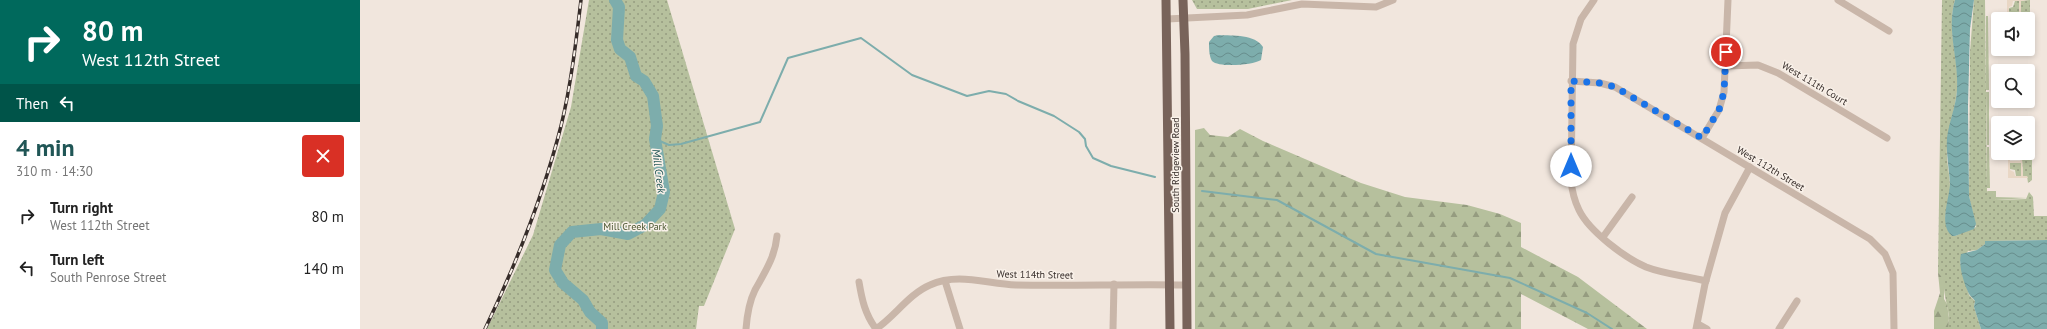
<!DOCTYPE html>
<meta charset="utf-8">
<style>
:root{--surface:#fff;--page:#f2f2f2;--text:#222;--muted:#767676;--accent:#205656}
body{margin:0;font-family:"PT Sans",sans-serif;background:var(--page);color:var(--text);height:100vh;display:flex;flex-direction:column;font-size:15px;white-space:nowrap}
*{box-sizing:border-box;margin:0}
p{font-size:13px;color:var(--muted)}
.icon{flex:none;width:22px;height:22px;fill:none;stroke:currentColor;stroke-width:2;stroke-linecap:round;stroke-linejoin:round}
.map{position:relative;flex:1;overflow:hidden}
.sheet{display:flex;flex-direction:column;background:var(--surface);width:360px}
.sheet>*{flex:none}
.hud{background:#00695c;color:#fff;overflow:hidden}
.buttons{position:absolute;left:1631px;top:12px;display:grid;gap:8px}
.buttons a{display:grid;place-items:center;width:44px;height:44px;border-radius:4px;background:var(--surface);box-shadow:0 2px 6px #0003;font-size:20px}
.pin{position:absolute;display:grid;place-items:center;width:34px;height:34px;color:#fff;margin:-17px;border:2px solid #fff;border-radius:50%;box-shadow:0 1px 4px #0007}
.me{position:absolute;width:44px;margin:-22px;rotate:0deg;stroke-linejoin:round;filter:drop-shadow(0 0 3px #0008)}
.turn{display:flex;align-items:center;gap:14px;height:84px;padding:0 16px;font-size:18px}
.turn .icon{width:52px;height:52px;stroke-width:2.5}
.turn b{display:block;font-size:28px;line-height:34px}
.then{display:flex;align-items:center;height:38px;padding:0 16px;background:#0003;gap:8px;font-size:15px}
.round{display:grid;place-items:center;flex:none;width:42px;height:42px;border-radius:4px;background:var(--page)}
.summary{display:flex;align-items:center;justify-content:space-between;height:68px;padding:0 16px}
h1{font-size:24px;font-weight:600;line-height:30px;color:var(--accent)}
ul{padding:0;list-style:none}
li{display:flex;align-items:center;gap:12px;height:52px;padding:0 16px}
li div{flex:1}
li b{display:block;font-size:15px}
li em{font-style:normal}
main{display:flex;flex:1;min-height:0}
.map>svg:first-child{display:block}
.grass{fill:url(#grass-dots)}
.forest{fill:url(#forest-firs)}
.garden{fill:#b6c09d}
.plaza{fill:#e9d7c5;fill-rule:evenodd}
.water{fill:url(#water-waves)}
.lines{fill:none;stroke-linecap:round;stroke-linejoin:round}
.stream{stroke:#7dadac;stroke-width:2}
.river{stroke:#7dadac;stroke-width:12}
.minor{stroke:#c9b6a9;stroke-width:7}
.major{stroke:#78635a;stroke-width:9}
.rail-casing{stroke:#362c29;stroke-width:3.5}
.rail{stroke:#f9f1e9;stroke-width:2;stroke-dasharray:6;stroke-linecap:butt}
.route{stroke:#1a73e8;stroke-width:7;stroke-dasharray:0 12.6}
.labels{text-anchor:middle;stroke-width:3;stroke-linejoin:round;paint-order:stroke}
.street-label{font-size:10px;fill:#362c29;stroke:#f9f1e9}
.park-label{font-size:10px;fill:#48542e;stroke:#f9f1e9}
.water-label{font-size:11px;font-style:italic;fill:#205656;stroke:#f9f1e9}
</style>
<main>
<section class="sheet">
<div class="hud">
<div class="turn"><svg class="icon" aria-label="right" viewBox="0 0 24 24"><path d="M7 20v-9h11M14 6l5 5-5 5"/></svg><div><b>80 m</b>West 112th Street</div></div>
<div class="then">Then<svg class="icon" aria-label="left" viewBox="0 0 24 24"><path d="M17 20v-9H6M10 6l-5 5 5 5"/></svg></div>
</div>
<div class="summary"><div><h1>4 min</h1><p>310 m · 14:30</p></div><a class="round" style="background:#d93025;color:#fff"><svg class="icon" aria-label="close" viewBox="0 0 24 24"><path d="M6 6l12 12M18 6L6 18"/></svg></a></div>
<ul>
<li><svg class="icon" aria-label="right" viewBox="0 0 24 24"><path d="M7 20v-9h11M14 6l5 5-5 5"/></svg><div><b>Turn right</b><p>West 112th Street</p></div><em>80 m</em></li>
<li><svg class="icon" aria-label="left" viewBox="0 0 24 24"><path d="M17 20v-9H6M10 6l-5 5 5 5"/></svg><div><b>Turn left</b><p>South Penrose Street</p></div><em>140 m</em></li>
</ul>
</section>
<div class="map">
<svg width="1687" height="329" viewBox="0 0 1687 329">
<defs>
<pattern id="grass-dots" width="8" height="8" patternUnits="userSpaceOnUse"><rect width="8" height="8" fill="#b6c09d"/><path d="M2 2h.1M6 6h.1" fill="none" stroke="#959c80" stroke-width="1.8" stroke-linecap="round"/></pattern>
<pattern id="forest-firs" width="22" height="20" patternUnits="userSpaceOnUse"><rect width="22" height="20" fill="#b6c09d"/><path d="M5 1l3.5 6h-7zM16 11l3.5 6h-7z" fill="#959c80"/></pattern>
<pattern id="water-waves" width="16" height="10" patternUnits="userSpaceOnUse"><rect width="16" height="10" fill="#7dadac"/><path d="M0 5q4-4 8 0t8 0" fill="none" stroke="#678d8c"/></pattern>
</defs>
<rect width="100%" height="100%" fill="#f1e6dd"/>
<g class="grass">
<polygon points="229,0 307,0 375,229 344,306 339,306 336,329 127,329 173,235 211,107"/>
<polygon points="832,0 932,0 888,9 837,9"/>
<path d="M1582 0H1595C1586 31 1600 60 1597 91 1595 110 1588 129 1587 148 1586 161 1590 174 1590 188 1589 210 1578 217 1595 236L1616 227 1609 196 1610 52 1614 0H1625L1627 192 1633 193 1636 200 1666 199 1669 192 1673 197 1674 216H1687V240L1626 241 1625 244 1617 250 1608 251 1600 262 1609 295 1615 301 1614 307 1621 329H1588C1587 325 1590 320 1589 316 1587 302 1583 294 1584 279L1578 273Z"/>
<polygon points="1670,0 1670,21 1668,21 1668,19 1661,19 1660,1"/>
<polygon points="1655,1 1659,1 1659,18 1649,18 1649,8 1653,7"/>
<polygon points="1672,159 1672,180 1668,183 1667,176 1663,176 1662,160"/>
<polygon points="1650,163 1661,163 1661,176 1656,176 1655,170 1650,169"/>
</g>
<g class="forest">
<polygon points="844,128 850,135 868,137 880,129 903,141 1001,183 1045,197 1107,205 1140,214 1161,223 1161,247 1218,277 1287,329 1228,329 1161,294 1161,329 835,329 835,130"/>
<polygon points="1578,273 1584,278 1584,299 1587,304 1589,318 1588,329 1574,329 1574,311 1580,293"/>
</g>
<g class="garden">
<polygon points="1626,16 1628,16 1629,90 1626,90"/>
<polygon points="1626,92 1629,92 1629,145 1627,145"/>
<polygon points="1627,147 1629,147 1630,188 1627,188"/>
<polygon points="1627,191 1636,191 1636,197 1668,198 1636,200 1634,198 1633,193 1628,193"/>
</g>
<g class="plaza">
<path d="M1647 0H1666L1661 1V19H1647ZM1653 1H1659V18H1649V7L1652 6Z"/>
<path d="M1648 153H1650V161H1660L1662 158 1663 176H1667L1668 178H1648ZM1650 163H1661V176H1655L1654 172 1650 170Z"/>
</g>
<g class="water">
<path d="M1595 0H1614L1610 29 1608 106 1609 196 1616 224 1614 229 1595 236H1592C1578 224 1590 198 1590 183 1589 168 1586 153 1587 138 1589 122 1596 106 1597 90 1599 59 1586 30 1595 0Z"/>
<path d="M859 35C873 36 895 34 903 47L901 60C893 65 859 68 852 61 849 56 849 48 849 42L854 36Z"/>
<path d="M1687 240V329H1621L1614 307 1615 301C1613 298 1611 297 1609 294 1604 284 1598 265 1601 254L1617 250 1625 244V241Z"/>
</g>
<g class="lines">
<g class="stream">
<polyline points="295,139 309,145 321,144 400,122 428,58 501,38 552,75 607,96 629,91 646,94 658,101 694,116 719,132 725,139 726,146 733,158 751,166 795,177"/>
<polyline points="842,191 917,200 1016,254 1150,278 1227,313 1252,329"/>
</g>
<polyline class="river" points="242,329 242,323 230,312 223,300 203,283 195,270 200,245 212,232 241,229 268,234 285,225 300,209 304,192 295,139 297,126 293,96 284,81 276,76 270,57 260,49 257,40 259,7 255,0"/>
<g class="minor">
<path d="M1234 0 1221 19 1213 44 1211 180C1212 191 1214 200 1219 210 1229 231 1265 258 1286 267 1304 274 1326 276 1346 281"/>
<polyline points="1478,0 1529,31"/>
<polyline points="807,19 887,15 942,4 1016,7 1033,0"/>
<polyline points="1366,66 1398,65 1418,73 1527,138"/>
<polyline points="1211,81 1240,83 1255,87 1510,239 1525,254 1533,273 1534,329"/>
<polyline points="1342,138 1359,110 1364,92 1368,0"/>
<polyline points="1243,237 1272,197"/>
<polyline points="585,281 600,329"/>
<path d="M499 282C502 300 505 314 516 329"/>
<polyline points="1338,324 1347,329"/>
<path d="M386 329C387 316 389 302 395 290 405 272 415 257 417 236"/>
<path d="M516 329C535 316 549 294 570 285 598 272 627 284 656 285 713 286 770 284 826 285"/>
<polyline points="753,329 754,284"/>
<polyline points="1336,329 1345,284 1365,213 1390,167"/>
<polyline points="1419,329 1437,301"/>
</g>
<g class="major">
<polyline points="806,0 810,329"/>
<polyline points="823,0 825,54 827,329"/>
</g>
<defs>
<path id="rail" d="M125 329C156 264 183 197 201 126 211 85 216 42 221 0"/>
</defs>
<use href="#rail" class="rail-casing"/>
<use href="#rail" class="rail"/>
</g>
<g class="lines">
<polyline class="route" points="1211,166 1211,81 1240,83 1255,87 1342,138 1359,110 1364,92 1366,52"/>
</g>
<g class="labels">
<g class="street-label">
<text transform="translate(1455 83) rotate(31)" y="4">West 111th Court</text>
<text transform="translate(815 165) rotate(-90)" y="4">South Ridgeview Road</text>
<text transform="translate(1411 168) rotate(31)" y="4">West 112th Street</text>
<text transform="translate(675 274) rotate(1)" y="4">West 114th Street</text>
</g>
<g class="park-label">
<text x="275" y="230">Mill Creek Park</text>
</g>
<g class="water-label">
<text transform="translate(299 171) rotate(83)" y="4">Mill Creek</text>
</g>
</g>
</svg>
<div class="buttons">
<a><svg class="icon" aria-label="sound" viewBox="0 0 24 24"><path d="M4 9h4l5-4v14l-5-4H4zM17 9q2 3 0 6"/></svg></a>
<a><svg class="icon" aria-label="search" viewBox="0 0 24 24"><circle cx="10" cy="10" r="6"/><path d="M15 15l6 6"/></svg></a>
<a><svg class="icon" aria-label="layers" viewBox="0 0 24 24"><path d="M12 4l9 5-9 5-9-5zM3 14l9 5 9-5"/></svg></a>
</div>
<div class="pin" style="left:1366px;top:52px;background:#d93025"><svg class="icon" aria-label="arrive" viewBox="0 0 24 24"><path d="M6 21V4h12l-3 4 3 4H6"/></svg></div>
<svg class="me" style="left:1211px;top:166px" viewBox="-20 -20 40 40"><circle r="19" fill="#fff"/><path d="M0-13L10 11 0 6-10 11z" fill="#1a73e8"/></svg>
</div>
</main>
